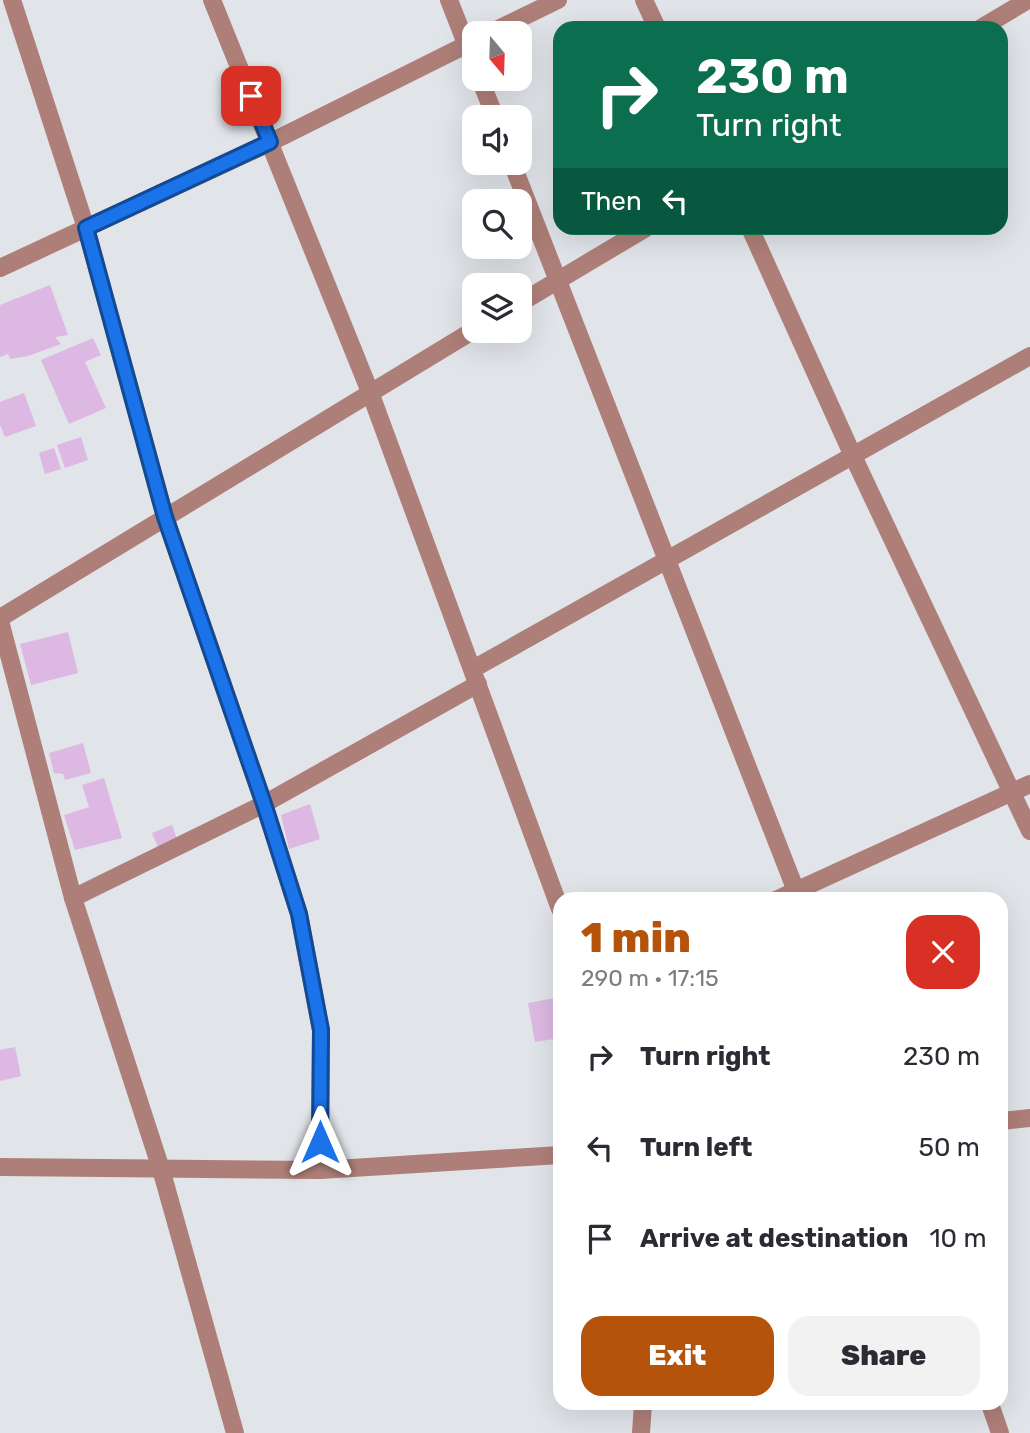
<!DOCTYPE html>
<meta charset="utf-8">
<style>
:root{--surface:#fff;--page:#f2f2f3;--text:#2b2b33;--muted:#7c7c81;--accent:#b45309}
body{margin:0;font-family:Rubik,sans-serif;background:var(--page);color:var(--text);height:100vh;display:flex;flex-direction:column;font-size:26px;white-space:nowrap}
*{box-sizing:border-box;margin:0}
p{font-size:23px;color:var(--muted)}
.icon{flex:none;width:38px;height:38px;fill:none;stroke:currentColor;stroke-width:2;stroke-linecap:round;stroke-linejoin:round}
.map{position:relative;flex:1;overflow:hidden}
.details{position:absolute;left:553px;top:892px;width:455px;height:518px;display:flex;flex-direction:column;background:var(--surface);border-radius:21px;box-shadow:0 7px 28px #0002}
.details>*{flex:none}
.banner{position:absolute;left:553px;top:21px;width:455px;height:214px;border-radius:21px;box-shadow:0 7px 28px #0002;background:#0b6e4f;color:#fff;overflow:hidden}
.needle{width:46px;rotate:161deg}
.tools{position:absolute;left:462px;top:21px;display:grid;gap:14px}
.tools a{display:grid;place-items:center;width:70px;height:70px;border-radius:14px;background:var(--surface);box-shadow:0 7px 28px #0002;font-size:35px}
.pin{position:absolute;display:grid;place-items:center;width:60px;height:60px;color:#fff;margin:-30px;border-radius:14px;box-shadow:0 4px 10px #0006}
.me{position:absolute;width:77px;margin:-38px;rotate:0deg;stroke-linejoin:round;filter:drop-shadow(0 0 5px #0008)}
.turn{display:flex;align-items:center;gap:24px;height:147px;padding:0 28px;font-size:32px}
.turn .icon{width:91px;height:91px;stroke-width:2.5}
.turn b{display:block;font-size:49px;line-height:60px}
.then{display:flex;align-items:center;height:66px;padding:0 28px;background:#0003;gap:14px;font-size:26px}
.round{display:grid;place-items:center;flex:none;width:74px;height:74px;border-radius:21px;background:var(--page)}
.headline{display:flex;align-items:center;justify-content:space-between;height:119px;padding:0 28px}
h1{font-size:42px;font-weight:800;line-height:52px;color:var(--accent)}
.button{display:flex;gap:14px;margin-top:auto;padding:14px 28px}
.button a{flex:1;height:80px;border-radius:21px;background:var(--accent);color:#fff;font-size:28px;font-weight:800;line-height:80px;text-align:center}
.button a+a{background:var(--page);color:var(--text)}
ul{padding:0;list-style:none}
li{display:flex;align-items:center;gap:21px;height:91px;padding:0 28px}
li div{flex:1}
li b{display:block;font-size:26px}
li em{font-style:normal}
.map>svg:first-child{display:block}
.building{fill:#ddb8e3}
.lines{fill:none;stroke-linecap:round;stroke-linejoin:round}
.street{stroke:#ae7f78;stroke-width:18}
.route-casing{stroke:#114b97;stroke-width:18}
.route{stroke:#1a73e8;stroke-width:12}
</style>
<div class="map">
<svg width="1030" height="1433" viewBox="0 0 1030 1433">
<rect width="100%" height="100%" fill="#e1e4e9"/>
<g class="building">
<polygon points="50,285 68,335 55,337 61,344 28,356 10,359 8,354 0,357 0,305"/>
<polygon points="93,338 101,355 85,362 106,408 69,424 41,360"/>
<polygon points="24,393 36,426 5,437 0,425 0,402"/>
<polygon points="81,437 88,460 65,468 57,445"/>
<polygon points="54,448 61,469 45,474 39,453"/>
<polygon points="68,632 78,673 31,685 20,644"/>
<polygon points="83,743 91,773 65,780 63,774 54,773 49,753"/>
<polygon points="104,778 122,838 75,850 64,815 89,807 82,785"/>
<polygon points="310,804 320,839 289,849 281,815"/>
<polygon points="172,825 178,842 159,850 152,833"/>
<polygon points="560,997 560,1038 535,1042 528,1003"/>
<polygon points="15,1047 21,1076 0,1081 0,1050"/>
</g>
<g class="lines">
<g class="street">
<polyline points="12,0 86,228 165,517 264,804 299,914 321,1030 320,1170"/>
<polyline points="212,0 370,392 560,909"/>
<polyline points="449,0 474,64"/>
<polyline points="644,0 657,28"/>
<polyline points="981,28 1028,0"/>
<polyline points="490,33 558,0"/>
<polyline points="480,79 495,117"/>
<polyline points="512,163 796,891"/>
<polyline points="750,228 853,456 1030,831"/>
<polyline points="0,268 269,143 474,41"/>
<polyline points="520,303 646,228"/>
<polyline points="0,618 474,330"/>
<polyline points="0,621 73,898 161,1169 235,1433"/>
<polyline points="473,669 1030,356"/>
<polyline points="73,898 264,804 478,684"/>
<polyline points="776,900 1030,784"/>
<polyline points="1001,1121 1030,1118"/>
<polyline points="0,1167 320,1170 560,1155"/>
<polyline points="990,1404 1000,1433"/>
<polyline points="641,1433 643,1404"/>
</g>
</g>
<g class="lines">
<defs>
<polyline id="route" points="251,96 270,142 86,228 165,517 264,804 299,914 321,1030 320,1142"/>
</defs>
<use href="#route" class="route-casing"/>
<use href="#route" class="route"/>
</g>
</svg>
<div class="tools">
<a><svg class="needle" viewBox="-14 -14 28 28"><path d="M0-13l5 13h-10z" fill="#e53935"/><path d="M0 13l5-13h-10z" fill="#7c7c81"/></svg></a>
<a><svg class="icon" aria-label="sound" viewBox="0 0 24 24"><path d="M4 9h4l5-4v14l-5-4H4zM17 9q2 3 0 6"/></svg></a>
<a><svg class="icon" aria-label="search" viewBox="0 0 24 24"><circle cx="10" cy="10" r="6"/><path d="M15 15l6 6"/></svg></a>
<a><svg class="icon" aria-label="layers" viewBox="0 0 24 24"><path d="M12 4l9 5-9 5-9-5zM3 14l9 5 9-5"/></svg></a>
</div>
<div class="pin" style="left:251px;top:96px;background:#d93025"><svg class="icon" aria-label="arrive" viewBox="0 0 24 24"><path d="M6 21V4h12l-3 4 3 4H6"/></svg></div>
<svg class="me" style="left:320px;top:1142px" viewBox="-20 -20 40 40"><path d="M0-17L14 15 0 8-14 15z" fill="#1a73e8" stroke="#fff" stroke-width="4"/></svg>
<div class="banner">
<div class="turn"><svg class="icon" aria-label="right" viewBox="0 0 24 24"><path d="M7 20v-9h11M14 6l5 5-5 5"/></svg><div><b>230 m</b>Turn right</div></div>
<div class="then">Then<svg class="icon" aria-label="left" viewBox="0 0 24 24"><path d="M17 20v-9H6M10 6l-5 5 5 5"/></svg></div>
</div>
<section class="details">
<div class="headline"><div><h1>1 min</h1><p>290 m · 17:15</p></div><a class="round" style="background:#d93025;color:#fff"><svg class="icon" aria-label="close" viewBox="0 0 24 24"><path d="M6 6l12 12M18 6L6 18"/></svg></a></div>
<ul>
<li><svg class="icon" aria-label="right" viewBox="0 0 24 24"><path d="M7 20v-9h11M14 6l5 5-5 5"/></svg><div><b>Turn right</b></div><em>230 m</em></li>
<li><svg class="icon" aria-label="left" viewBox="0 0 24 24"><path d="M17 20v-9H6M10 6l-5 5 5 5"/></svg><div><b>Turn left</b></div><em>50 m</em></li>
<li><svg class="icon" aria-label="arrive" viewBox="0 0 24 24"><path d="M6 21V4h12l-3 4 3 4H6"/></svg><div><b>Arrive at destination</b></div><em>10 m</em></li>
</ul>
<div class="button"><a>Exit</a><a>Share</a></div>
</section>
</div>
